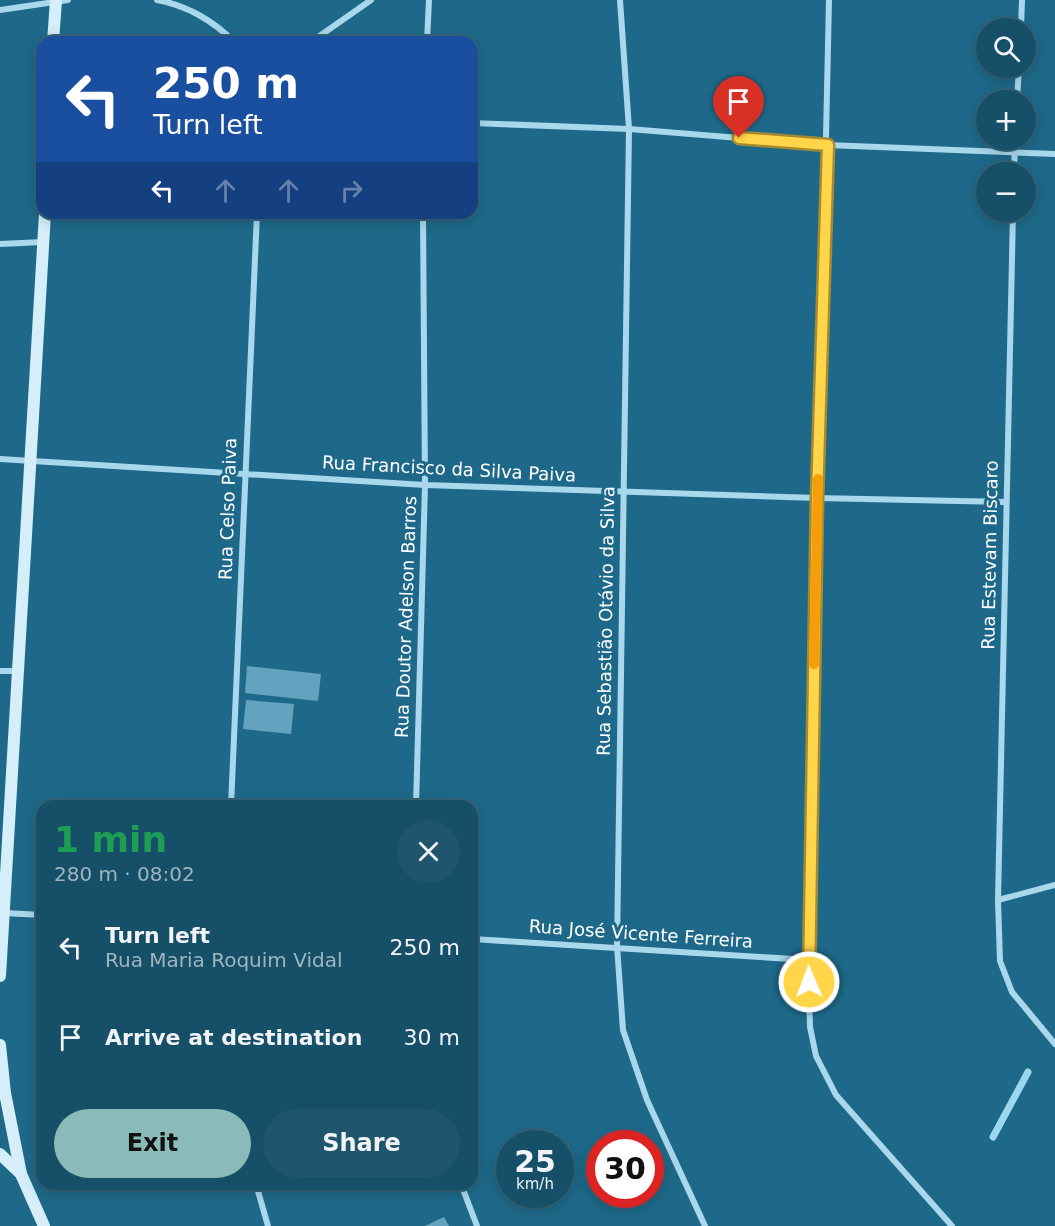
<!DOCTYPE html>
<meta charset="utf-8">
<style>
:root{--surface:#164f68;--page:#1f566e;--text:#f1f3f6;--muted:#9eb5c0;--line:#35667c;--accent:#8bbbb9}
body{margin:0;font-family:"DejaVu Sans",sans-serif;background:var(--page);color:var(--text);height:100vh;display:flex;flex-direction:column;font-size:22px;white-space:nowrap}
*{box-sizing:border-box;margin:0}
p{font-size:20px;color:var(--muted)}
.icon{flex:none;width:33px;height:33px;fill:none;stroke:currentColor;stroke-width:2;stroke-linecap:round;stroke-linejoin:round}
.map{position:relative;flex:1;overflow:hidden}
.sheet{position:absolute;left:36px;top:800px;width:442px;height:390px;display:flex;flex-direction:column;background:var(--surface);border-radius:18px;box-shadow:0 3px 15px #0003,0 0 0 2px var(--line)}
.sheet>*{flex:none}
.guide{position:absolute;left:36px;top:36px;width:442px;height:183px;border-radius:18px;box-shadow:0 3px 15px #0003,0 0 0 2px var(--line);background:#1a4fa0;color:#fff;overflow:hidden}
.fabs{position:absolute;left:976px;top:18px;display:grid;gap:12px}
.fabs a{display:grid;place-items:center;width:60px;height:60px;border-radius:50%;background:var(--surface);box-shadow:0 3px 15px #0003,0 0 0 2px var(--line);font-size:30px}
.speed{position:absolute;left:496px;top:1130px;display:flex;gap:12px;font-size:30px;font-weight:700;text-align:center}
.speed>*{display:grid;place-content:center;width:78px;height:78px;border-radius:50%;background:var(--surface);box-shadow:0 3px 15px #0003,0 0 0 2px var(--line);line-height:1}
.speed small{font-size:15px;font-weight:400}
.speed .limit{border:9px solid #d22;background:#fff;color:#111}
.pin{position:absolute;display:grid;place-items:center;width:51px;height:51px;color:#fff;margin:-62px -26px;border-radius:50% 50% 50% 0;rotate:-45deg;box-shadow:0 0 6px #0007}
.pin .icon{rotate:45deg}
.me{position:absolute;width:66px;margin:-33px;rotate:359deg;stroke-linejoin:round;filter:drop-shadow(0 0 4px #0008)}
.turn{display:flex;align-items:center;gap:21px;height:126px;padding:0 18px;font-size:27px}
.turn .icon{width:78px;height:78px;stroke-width:2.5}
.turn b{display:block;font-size:42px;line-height:51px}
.lanes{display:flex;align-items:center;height:57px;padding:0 18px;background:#0003;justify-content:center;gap:30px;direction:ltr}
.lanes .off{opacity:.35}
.round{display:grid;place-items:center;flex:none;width:63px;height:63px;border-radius:32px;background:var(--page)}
.overview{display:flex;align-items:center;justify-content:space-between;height:102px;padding:0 18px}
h1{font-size:36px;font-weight:600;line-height:45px;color:#1e9e55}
.cta{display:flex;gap:12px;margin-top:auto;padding:12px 18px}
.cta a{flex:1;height:69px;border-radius:36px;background:var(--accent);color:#111;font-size:24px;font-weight:600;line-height:69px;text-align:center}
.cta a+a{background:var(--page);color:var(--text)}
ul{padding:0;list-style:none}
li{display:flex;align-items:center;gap:18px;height:90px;padding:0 18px}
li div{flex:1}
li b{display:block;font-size:22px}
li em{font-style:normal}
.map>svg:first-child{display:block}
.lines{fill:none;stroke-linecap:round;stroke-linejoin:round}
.stream{stroke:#9dd7ed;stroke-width:7}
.building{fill:#64a3bf}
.street{stroke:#a9d8ec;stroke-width:6}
.secondary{stroke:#d5eef9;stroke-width:12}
.route-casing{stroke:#a68a30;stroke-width:15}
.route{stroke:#ffd54a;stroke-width:10}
.slow{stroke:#f59e0b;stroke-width:10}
.labels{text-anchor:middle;stroke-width:6;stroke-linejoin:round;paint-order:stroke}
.street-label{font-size:18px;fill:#fff;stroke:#1e698a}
</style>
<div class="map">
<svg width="1055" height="1226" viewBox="0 0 1055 1226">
<rect width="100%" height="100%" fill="#1e698a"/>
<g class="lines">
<polyline class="stream" points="993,1137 1028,1072"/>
</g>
<g class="building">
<polygon points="247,666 321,674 318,701 245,693"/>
<polygon points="246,700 294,704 291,734 243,729"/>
<polygon points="444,1217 449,1226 425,1226"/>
</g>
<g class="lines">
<g class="street">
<path d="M157 0C186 5 214 21 234 42"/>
<polyline points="620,0 629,129 617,946 623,1030 647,1100 705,1226"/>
<polyline points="829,0 808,960 810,1027 816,1056 836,1095 952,1226"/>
<polyline points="0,10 68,0"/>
<polyline points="1021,28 1022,0"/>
<polyline points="311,42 371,0"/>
<polyline points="427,42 429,0"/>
<polyline points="1017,100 1019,68"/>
<polyline points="472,123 629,129 827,145 1055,154"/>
<polyline points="1014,172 1015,140"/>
<polyline points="1013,212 998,900 1000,961 1012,992 1055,1044"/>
<polyline points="0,244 43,242"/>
<polyline points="0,459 425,485 817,498 1006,502"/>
<polyline points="0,671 16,671"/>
<polyline points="231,806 257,213"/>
<polyline points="416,806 425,485 423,213"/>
<polyline points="998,900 1055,885"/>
<polyline points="4,913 42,915"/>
<polyline points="472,939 808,960"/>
<polyline points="256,1184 268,1226"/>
<polyline points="461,1184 477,1226"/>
</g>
<g class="secondary">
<polyline points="53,42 56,0"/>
<polyline points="0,976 45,213"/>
<polyline points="0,1045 5,1093 21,1174"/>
<polyline points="0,1154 21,1174 44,1226"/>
</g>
</g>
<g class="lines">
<defs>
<polyline id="route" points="739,138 828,145 817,498 809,982"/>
</defs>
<use href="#route" class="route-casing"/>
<use href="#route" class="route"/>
<polyline class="slow" points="814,664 818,479"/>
</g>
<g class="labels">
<g class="street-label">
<text transform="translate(449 469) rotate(3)" y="6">Rua Francisco da Silva Paiva</text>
<text transform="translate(228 509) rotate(-88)" y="6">Rua Celso Paiva</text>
<text transform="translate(990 555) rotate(-89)" y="6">Rua Estevam Biscaro</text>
<text transform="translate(406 617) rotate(-88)" y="6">Rua Doutor Adelson Barros</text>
<text transform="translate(606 621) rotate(-89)" y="6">Rua Sebastião Otávio da Silva</text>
<text transform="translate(641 934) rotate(4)" y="6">Rua José Vicente Ferreira</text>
</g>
</g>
</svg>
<div class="fabs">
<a><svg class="icon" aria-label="search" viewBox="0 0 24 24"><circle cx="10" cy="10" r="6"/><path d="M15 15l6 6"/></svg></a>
<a>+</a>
<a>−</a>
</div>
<div class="speed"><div>25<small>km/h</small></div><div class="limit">30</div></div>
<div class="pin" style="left:739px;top:138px;background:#d93025"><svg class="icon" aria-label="arrive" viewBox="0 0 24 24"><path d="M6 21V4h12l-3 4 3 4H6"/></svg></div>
<svg class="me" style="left:809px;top:982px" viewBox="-20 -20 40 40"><circle r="17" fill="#ffd54a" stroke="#fff" stroke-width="3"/><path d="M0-11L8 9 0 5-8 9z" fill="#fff"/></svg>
<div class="guide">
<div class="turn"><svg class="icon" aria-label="left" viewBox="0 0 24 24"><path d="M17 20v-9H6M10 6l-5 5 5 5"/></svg><div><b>250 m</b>Turn left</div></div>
<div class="lanes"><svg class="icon" aria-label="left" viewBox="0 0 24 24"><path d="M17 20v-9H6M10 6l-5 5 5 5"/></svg><svg class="icon off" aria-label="ahead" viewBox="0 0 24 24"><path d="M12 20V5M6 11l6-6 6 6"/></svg><svg class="icon off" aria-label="ahead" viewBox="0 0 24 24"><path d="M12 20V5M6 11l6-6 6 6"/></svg><svg class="icon off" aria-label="right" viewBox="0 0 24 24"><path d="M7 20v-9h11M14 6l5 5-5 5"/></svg></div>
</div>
<section class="sheet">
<div class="overview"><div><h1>1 min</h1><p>280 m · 08:02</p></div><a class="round"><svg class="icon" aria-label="close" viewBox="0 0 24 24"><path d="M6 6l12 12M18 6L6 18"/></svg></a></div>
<ul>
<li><svg class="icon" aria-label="left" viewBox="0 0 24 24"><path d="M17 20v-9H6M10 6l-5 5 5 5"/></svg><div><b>Turn left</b><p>Rua Maria Roquim Vidal</p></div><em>250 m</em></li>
<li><svg class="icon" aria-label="arrive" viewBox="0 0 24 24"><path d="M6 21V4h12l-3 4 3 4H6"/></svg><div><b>Arrive at destination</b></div><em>30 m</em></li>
</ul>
<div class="cta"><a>Exit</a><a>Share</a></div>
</section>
</div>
